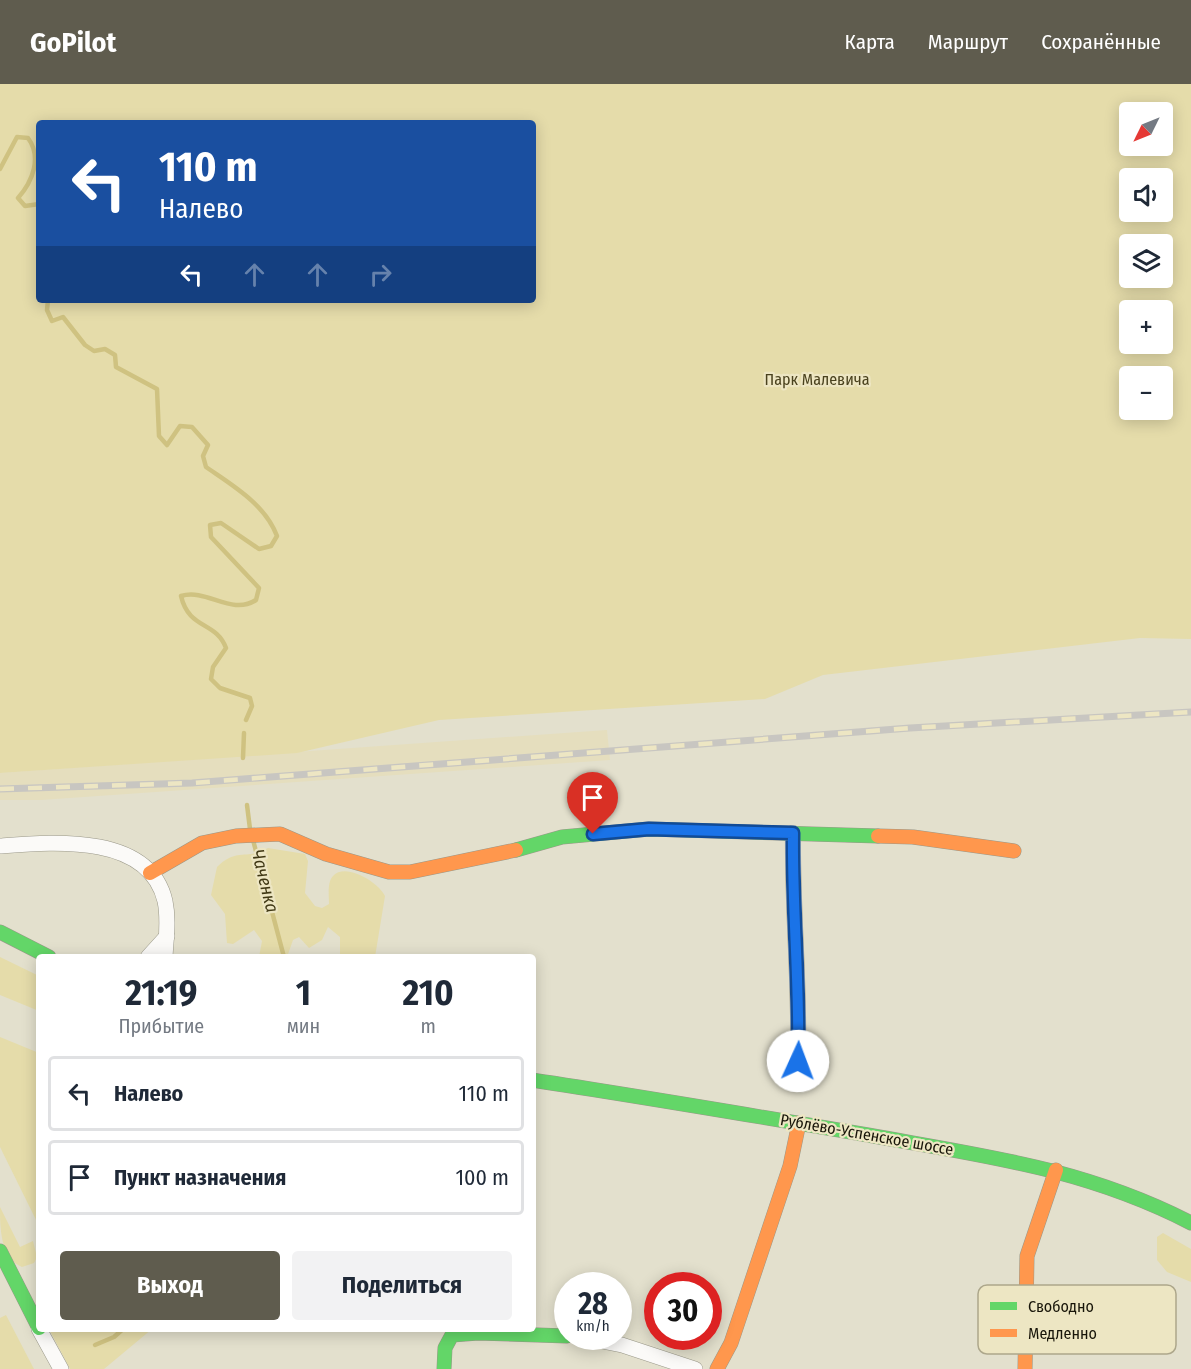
<!DOCTYPE html>
<html lang="ru">
<meta charset="utf-8">
<style>
:root{--surface:#fff;--page:#f2f2f3;--text:#1f2937;--muted:#747a83;--line:#e0e1e3;--accent:#5f5c4e}
body{margin:0;font-family:"Fira Sans Condensed",sans-serif;background:var(--page);color:var(--text);height:100vh;display:flex;flex-direction:column;font-size:22px;white-space:nowrap}
*{box-sizing:border-box;margin:0}
p{font-size:20px;color:var(--muted)}
.icon{flex:none;width:33px;height:33px;fill:none;stroke:currentColor;stroke-width:2;stroke-linecap:round;stroke-linejoin:round}
.map{position:relative;flex:1;overflow:hidden}
.panel{position:absolute;left:36px;top:870px;width:500px;height:378px;display:flex;flex-direction:column;background:var(--surface);border-radius:6px;box-shadow:0 3px 15px #0003}
.panel>*{flex:none}
.banner{position:absolute;left:36px;top:36px;width:500px;height:183px;border-radius:6px;box-shadow:0 3px 15px #0003;background:#1a4fa0;color:#fff;overflow:hidden}
.needle{width:39px;rotate:227deg}
.controls{position:absolute;left:1119px;top:18px;display:grid;gap:12px}
.controls a{display:grid;place-items:center;width:54px;height:54px;border-radius:6px;background:var(--surface);box-shadow:0 3px 15px #0003;font-size:30px}
.speed{position:absolute;left:554px;top:1188px;display:flex;gap:12px;font-size:30px;font-weight:700;text-align:center}
.speed>*{display:grid;place-content:center;width:78px;height:78px;border-radius:50%;background:var(--surface);box-shadow:0 3px 15px #0003;line-height:1}
.speed small{font-size:15px;font-weight:400}
.speed .limit{border:9px solid #d22;background:#fff;color:#111}
.pin{position:absolute;display:grid;place-items:center;width:51px;height:51px;color:#fff;margin:-62px -26px;border-radius:50% 50% 50% 0;rotate:-45deg;box-shadow:0 0 6px #0007}
.pin .icon{rotate:45deg}
.me{position:absolute;width:66px;margin:-33px;rotate:2deg;stroke-linejoin:round;filter:drop-shadow(0 0 4px #0008)}
.turn{display:flex;align-items:center;gap:21px;height:126px;padding:0 24px;font-size:27px}
.turn .icon{width:78px;height:78px;stroke-width:2.5}
.turn b{display:block;font-size:42px;line-height:51px}
.lanes{display:flex;align-items:center;height:57px;padding:0 24px;background:#0003;justify-content:center;gap:30px;direction:ltr}
.lanes .off{opacity:.35}
.eta{display:flex;justify-content:space-evenly;align-items:center;height:102px;text-align:center}
.eta b{font-size:36px;font-weight:700;line-height:42px}
.action{display:flex;gap:12px;margin-top:auto;padding:12px 24px}
.action a{flex:1;height:69px;border-radius:6px;background:var(--accent);color:#fff;font-size:24px;font-weight:700;line-height:69px;text-align:center}
.action a+a{background:var(--page);color:var(--text)}
ul{padding:0;list-style:none}
li{display:flex;align-items:center;gap:18px;height:75px;margin:0 12px 9px;padding:0 12px;border:3px solid var(--line);border-radius:6px}
li div{flex:1}
li b{display:block;font-size:22px}
li em{font-style:normal}
header{display:flex;align-items:center;gap:36px;box-sizing:border-box;height:84px;padding:0 30px;background:var(--accent);color:#fff}
header strong{font-size:28px}
nav{display:flex;gap:33px;margin-inline-start:auto;font-size:21px}
.map>svg:first-child{display:block}
.built{fill:#e5debe}
.green{fill:#e5dcaa;fill-rule:evenodd}
.lines{fill:none;stroke-linecap:round;stroke-linejoin:round}
.stream{stroke:#cfc281;stroke-width:4.5}
.street-casing{stroke:#9a9889;stroke-width:16}
.fast-casing{stroke:#9a9889;stroke-width:15}
.slow-casing{stroke:#9a9889;stroke-width:15}
.street{stroke:#fbfaf8;stroke-width:15}
.fast{stroke:#63d668;stroke-width:14}
.slow{stroke:#ff974d;stroke-width:14}
.rail-casing{stroke:#c8c6c1;stroke-width:7}
.rail{stroke:#ede6c3;stroke-width:4.5;stroke-dasharray:14;stroke-linecap:butt}
.route-casing{stroke:#114b97;stroke-width:15}
.route{stroke:#1a73e8;stroke-width:10}
.labels{text-anchor:middle;stroke-width:4.5;stroke-linejoin:round;paint-order:stroke}
.park-label{font-size:16px;fill:#4a421e;stroke:#ede6c3}
.street-label{font-size:16px;fill:#181509;stroke:#ede6c3}
.water-label{font-size:18px;font-style:italic;fill:#403814;stroke:#ede6c3}
.key{fill:#ede6c3;stroke:#ada78b;stroke-width:1.5}
.key-label{font-size:16px;fill:#181509}
</style>
<header>
<strong>GoPilot</strong>
<nav><a>Карта</a><a>Маршрут</a><a>Сохранённые</a></nav>
</header>
<div class="map">
<svg width="1191" height="1285" viewBox="0 0 1191 1285">
<rect width="100%" height="100%" fill="#e3e0cd"/>
<polygon class="built" points="607,646 610,676 41,716 0,716 0,689"/>
<g class="green">
<path d="M0 0H1191V555L1140 554 823 591 765 615 439 636 297 669 0 689ZM1162 28V62H1130V28ZM39 39H532V216H39ZM1130 94H1162V128H1130ZM1162 160V194H1130V160ZM1130 226H1162V260H1130ZM1130 292H1162V326H1130Z"/>
<path d="M268 764 305 770 308 777 305 809 315 822 322 824 329 820C329 812 327 798 333 792 346 778 379 799 385 812L375 873H340V853L328 843 322 856 309 864 299 853 293 856 287 873H259L262 857 254 846 233 860 227 859 225 830 211 811 217 783C238 763 246 777 268 764Z"/>
<polygon points="0,873 39,892 39,927 0,911"/>
<polygon points="0,953 39,969 39,1142 0,1063"/>
<path d="M0 1123 20 1163 33 1157 37 1173 34 1179 22 1183C0 1174 0 1143 0 1123Z"/>
<polygon points="1163,1149 1191,1165 1191,1198 1167,1188 1157,1176 1157,1153"/>
<polygon points="6,1231 34,1285 0,1285 0,1234"/>
<polygon points="49,1245 152,1245 104,1285 70,1285"/>
</g>
<g class="lines">
<g class="stream">
<path d="M0 85 17 53 28 54C42 73 33 97 18 114L25 122 39 120"/>
<path d="M48 216 47 226 52 237 63 233 85 261 94 267 105 265 115 271 116 283 157 305 159 352 167 361 180 342 192 343 208 361 203 372 206 383C232 401 265 420 277 452L271 462 259 465 221 439 210 441 211 453 259 504 256 516C231 532 207 504 181 512 189 546 216 537 226 564L213 583 211 595 220 604 250 614 252 622 246 636"/>
<polyline points="243,674 244,649"/>
<polyline points="247,721 250,745"/>
<polyline points="253,756 284,873"/>
<polyline points="95,1261 114,1253 123,1245"/>
</g>
<defs>
<g id="street">
<path d="M793 749C792 825 800 901 798 977"/>
<path d="M0 762C53 758 149 749 165 817 169 836 166 855 165 873"/>
<polyline points="148,873 167,852"/>
<polyline points="39,1245 61,1285"/>
<polyline points="577,1252 622,1261 695,1285"/>
</g>
<g id="fast">
<polyline points="516,766 562,753 649,745 878,752"/>
<polyline points="0,848 49,873"/>
<path d="M532 996C644 1013 756 1032 868 1051 984 1072 1084 1084 1191 1139"/>
<polyline points="0,1167 39,1244"/>
<polyline points="444,1285 445,1264 452,1251 478,1249 567,1252"/>
</g>
<g id="slow">
<polyline points="878,752 913,753 1014,767"/>
<polyline points="150,789 202,759 236,752 280,750 326,770 389,788 410,788 516,766"/>
<polyline points="717,1285 731,1259 790,1082 799,1039"/>
<polyline points="1025,1285 1027,1172 1056,1086"/>
</g>
</defs>
<use href="#street" class="street-casing"/>
<use href="#fast" class="fast-casing"/>
<use href="#slow" class="slow-casing"/>
<use href="#street" class="street"/>
<use href="#fast" class="fast"/>
<use href="#slow" class="slow"/>
<defs>
<polyline id="rail" points="0,705 192,699 910,644 1191,628"/>
</defs>
<use href="#rail" class="rail-casing"/>
<use href="#rail" class="rail"/>
</g>
<g class="lines">
<defs>
<path id="route" d="M593 750 649 745 793 749C792 825 800 901 798 977"/>
</defs>
<use href="#route" class="route-casing"/>
<use href="#route" class="route"/>
</g>
<g class="labels">
<g class="park-label">
<text x="817" y="301">Парк Малевича</text>
</g>
<g class="street-label">
<text transform="translate(867 1050) rotate(10)" y="6">Рублёво-Успенское шоссе</text>
</g>
<g class="water-label">
<text transform="translate(265 797) rotate(76)" y="6">Чаченка</text>
</g>
</g>
<rect x="978" y="1201" width="198" height="69" rx="9" class="key"/>
<rect x="990" y="1218" width="27" height="8" fill="#63d668"/>
<rect x="990" y="1245" width="27" height="8" fill="#ff974d"/>
<g class="key-label">
<text x="1028" y="1228">Свободно</text>
<text x="1028" y="1255">Медленно</text>
</g>
</svg>
<div class="controls">
<a><svg class="needle" viewBox="-14 -14 28 28"><path d="M0-13l5 13h-10z" fill="#e53935"/><path d="M0 13l5-13h-10z" fill="#747a83"/></svg></a>
<a><svg class="icon" aria-label="sound" viewBox="0 0 24 24"><path d="M4 9h4l5-4v14l-5-4H4zM17 9q2 3 0 6"/></svg></a>
<a><svg class="icon" aria-label="layers" viewBox="0 0 24 24"><path d="M12 4l9 5-9 5-9-5zM3 14l9 5 9-5"/></svg></a>
<a>+</a>
<a>−</a>
</div>
<div class="speed"><div>28<small>km/h</small></div><div class="limit">30</div></div>
<div class="pin" style="left:593px;top:750px;background:#d93025"><svg class="icon" aria-label="arrive" viewBox="0 0 24 24"><path d="M6 21V4h12l-3 4 3 4H6"/></svg></div>
<svg class="me" style="left:798px;top:977px" viewBox="-20 -20 40 40"><circle r="19" fill="#fff"/><path d="M0-13L10 11 0 6-10 11z" fill="#1a73e8"/></svg>
<div class="banner">
<div class="turn"><svg class="icon" aria-label="left" viewBox="0 0 24 24"><path d="M17 20v-9H6M10 6l-5 5 5 5"/></svg><div><b>110 m</b>Налево</div></div>
<div class="lanes"><svg class="icon" aria-label="left" viewBox="0 0 24 24"><path d="M17 20v-9H6M10 6l-5 5 5 5"/></svg><svg class="icon off" aria-label="ahead" viewBox="0 0 24 24"><path d="M12 20V5M6 11l6-6 6 6"/></svg><svg class="icon off" aria-label="ahead" viewBox="0 0 24 24"><path d="M12 20V5M6 11l6-6 6 6"/></svg><svg class="icon off" aria-label="right" viewBox="0 0 24 24"><path d="M7 20v-9h11M14 6l5 5-5 5"/></svg></div>
</div>
<section class="panel">
<div class="eta">
<div><b>21:19</b><p>Прибытие</p></div>
<div><b>1</b><p>мин</p></div>
<div><b>210</b><p>m</p></div>
</div>
<ul>
<li><svg class="icon" aria-label="left" viewBox="0 0 24 24"><path d="M17 20v-9H6M10 6l-5 5 5 5"/></svg><div><b>Налево</b></div><em>110 m</em></li>
<li><svg class="icon" aria-label="arrive" viewBox="0 0 24 24"><path d="M6 21V4h12l-3 4 3 4H6"/></svg><div><b>Пункт назначения</b></div><em>100 m</em></li>
</ul>
<div class="action"><a>Выход</a><a>Поделиться</a></div>
</section>
</div>
